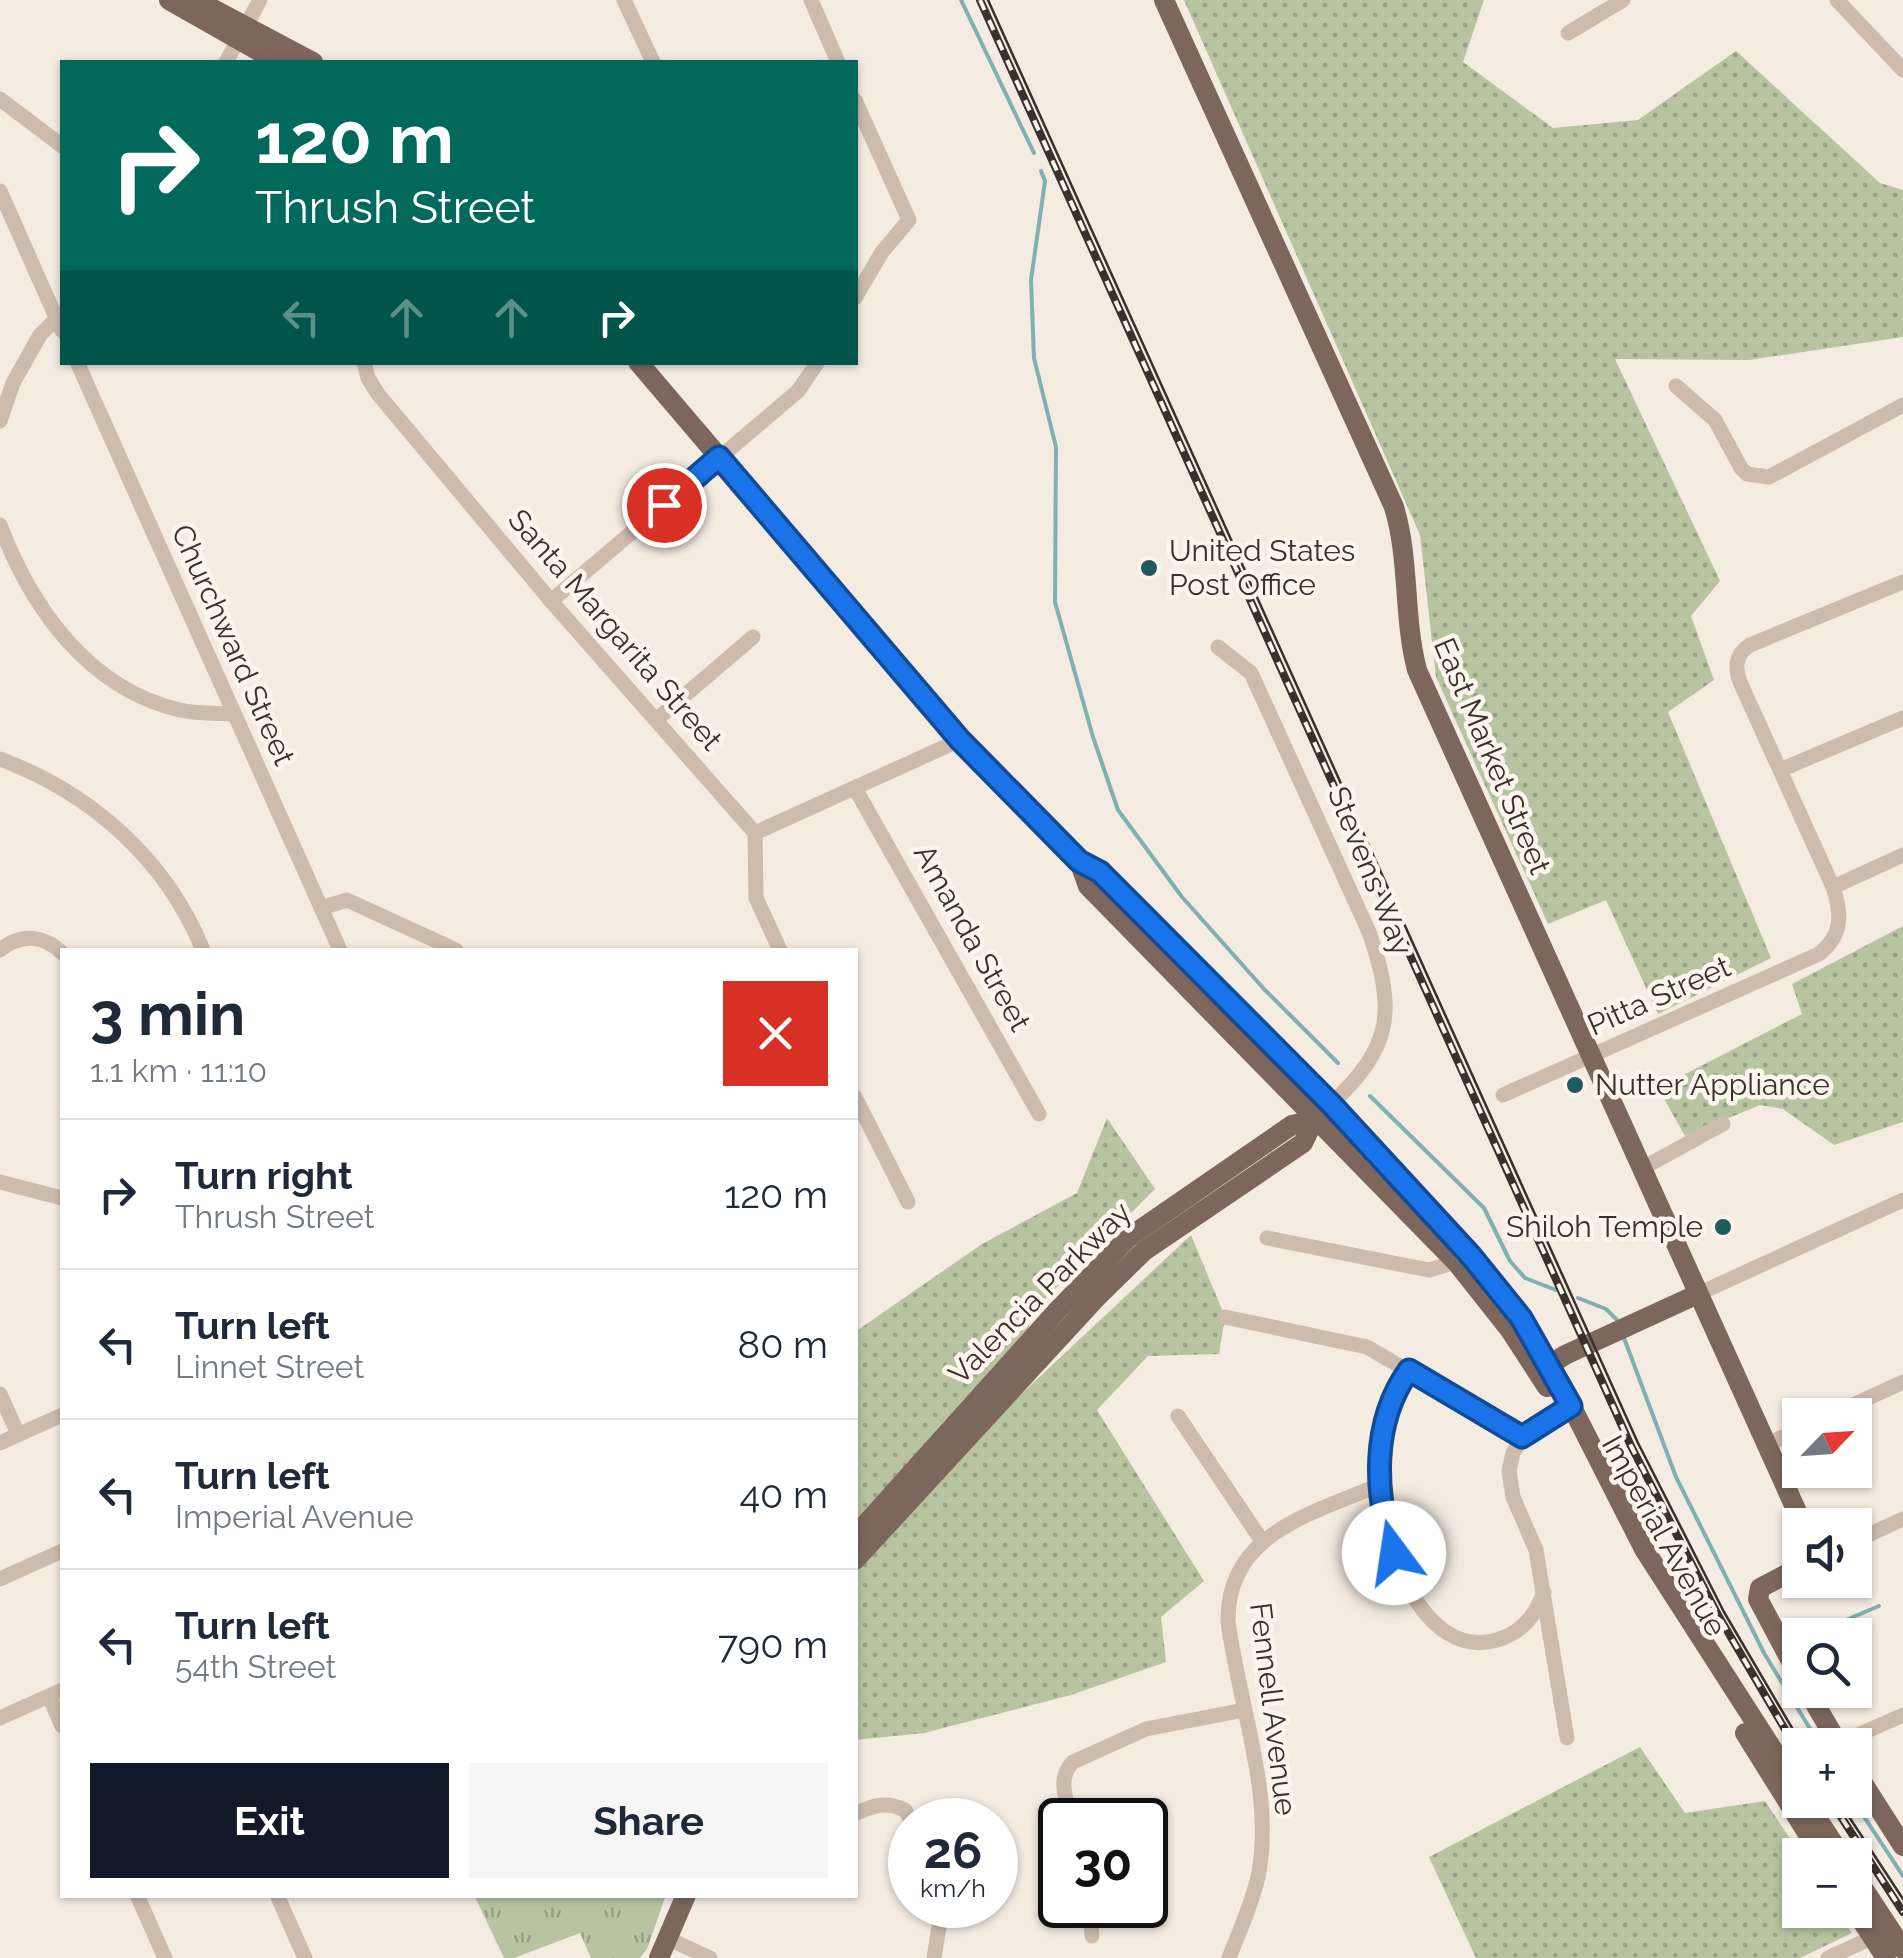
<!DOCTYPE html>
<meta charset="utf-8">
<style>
:root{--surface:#fff;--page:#f6f6f7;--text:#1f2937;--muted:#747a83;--line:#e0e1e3;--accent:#111827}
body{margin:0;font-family:Raleway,sans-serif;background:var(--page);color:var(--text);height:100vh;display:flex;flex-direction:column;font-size:38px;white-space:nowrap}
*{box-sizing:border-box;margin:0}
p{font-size:32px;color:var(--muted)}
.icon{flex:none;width:55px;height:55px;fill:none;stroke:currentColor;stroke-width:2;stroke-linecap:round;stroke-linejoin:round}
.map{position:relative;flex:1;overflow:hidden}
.details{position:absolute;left:60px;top:948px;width:798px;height:950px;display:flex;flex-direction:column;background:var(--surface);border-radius:0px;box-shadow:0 2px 8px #0004}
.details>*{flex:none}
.guide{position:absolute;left:60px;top:60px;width:798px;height:305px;border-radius:0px;box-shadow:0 2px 8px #0004;background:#00695c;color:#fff;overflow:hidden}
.needle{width:65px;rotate:65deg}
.tools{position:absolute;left:1782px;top:1398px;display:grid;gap:20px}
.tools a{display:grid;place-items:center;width:90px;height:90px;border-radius:0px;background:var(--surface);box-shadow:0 2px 8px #0004;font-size:50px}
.speed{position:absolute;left:888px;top:1798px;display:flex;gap:20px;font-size:50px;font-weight:700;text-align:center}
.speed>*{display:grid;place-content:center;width:130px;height:130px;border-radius:50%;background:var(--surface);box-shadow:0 2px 8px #0004;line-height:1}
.speed small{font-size:25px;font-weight:400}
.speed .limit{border:5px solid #111;border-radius:15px;background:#fff;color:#111}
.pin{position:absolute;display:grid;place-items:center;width:85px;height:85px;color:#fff;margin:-42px;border:5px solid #fff;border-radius:50%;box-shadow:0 2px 10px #0007}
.me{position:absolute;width:110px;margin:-55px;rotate:346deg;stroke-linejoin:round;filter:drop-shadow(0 0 8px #0008)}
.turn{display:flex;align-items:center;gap:35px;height:210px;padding:0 30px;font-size:45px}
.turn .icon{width:130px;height:130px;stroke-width:2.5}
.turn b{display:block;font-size:70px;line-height:85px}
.lanes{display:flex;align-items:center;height:95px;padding:0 30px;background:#0003;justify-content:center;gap:50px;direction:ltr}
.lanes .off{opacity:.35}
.round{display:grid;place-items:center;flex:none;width:105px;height:105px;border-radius:0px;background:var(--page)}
.summary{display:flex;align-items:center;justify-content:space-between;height:170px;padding:0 30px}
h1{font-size:60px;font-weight:700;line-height:75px}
.button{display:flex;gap:20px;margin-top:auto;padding:20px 30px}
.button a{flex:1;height:115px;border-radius:0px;background:var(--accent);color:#fff;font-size:40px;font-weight:700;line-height:115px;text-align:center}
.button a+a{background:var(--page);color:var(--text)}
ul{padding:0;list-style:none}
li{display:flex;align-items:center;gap:30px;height:150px;padding:0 30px;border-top:2px solid var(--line)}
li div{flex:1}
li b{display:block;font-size:38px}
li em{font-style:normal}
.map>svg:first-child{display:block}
.grass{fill:url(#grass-dots)}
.park{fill:url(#park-tufts)}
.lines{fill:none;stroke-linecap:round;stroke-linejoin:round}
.stream{stroke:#7fb0b2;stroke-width:4}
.minor{stroke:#cdbbac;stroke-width:15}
.major{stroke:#7d675c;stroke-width:20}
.tram{stroke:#3b302b;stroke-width:2.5}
.rail-casing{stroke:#3b302b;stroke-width:8}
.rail{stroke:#fbf5ee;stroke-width:4;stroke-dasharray:11;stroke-linecap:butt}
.route-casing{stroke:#114b97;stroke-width:25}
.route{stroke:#1a73e8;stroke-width:18}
.poi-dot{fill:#1f5a5e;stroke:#fbf5ee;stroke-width:4}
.labels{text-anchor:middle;stroke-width:9;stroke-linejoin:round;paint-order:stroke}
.poi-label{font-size:30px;fill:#3b302b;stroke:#fbf5ee;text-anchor:start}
.street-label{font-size:30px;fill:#3b302b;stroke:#fbf5ee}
</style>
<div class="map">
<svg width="1903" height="1958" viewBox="0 0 1903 1958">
<defs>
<pattern id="grass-dots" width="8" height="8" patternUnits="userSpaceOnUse" patternTransform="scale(2.5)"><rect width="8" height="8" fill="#b8c4a0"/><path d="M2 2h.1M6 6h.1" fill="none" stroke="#97a083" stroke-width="1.8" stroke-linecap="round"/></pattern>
<pattern id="park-tufts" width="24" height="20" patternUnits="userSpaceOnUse" patternTransform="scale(2.5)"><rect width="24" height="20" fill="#b8c4a0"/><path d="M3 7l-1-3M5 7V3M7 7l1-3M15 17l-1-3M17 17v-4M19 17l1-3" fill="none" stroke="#97a083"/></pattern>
</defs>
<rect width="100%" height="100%" fill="#f4ebe1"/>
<g class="grass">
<polygon points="1184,0 1484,0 1463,62 1553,128 1638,120 1736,51 1880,183 1903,190 1903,337 1749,360 1615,359 1720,581 1691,616 1714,680 1668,712 1771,958 1658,1014 1606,900 1548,924 1436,677 1420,535"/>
<polygon points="1903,926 1903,1122 1834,1145 1783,1109 1760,1105 1685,1136 1658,1088 1802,1014 1792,984"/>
<polygon points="1107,1118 1155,1189 1031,1313 1018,1397 1191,1235 1225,1317 1219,1354 1148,1356 1097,1410 1204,1581 1161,1617 1166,1662 1071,1695 924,1733 855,1740 855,1332 982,1244 1077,1193"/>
<polygon points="1640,1747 1685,1813 1765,1801 1801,1855 1800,1910 1836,1910 1852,1933 1800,1958 1476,1958 1429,1857"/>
</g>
<polygon class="park" points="474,1895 666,1895 647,1949 640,1958 591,1958 580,1933 514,1958 504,1958"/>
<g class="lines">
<g class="stream">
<polyline points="961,0 1034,153"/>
<polyline points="1041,171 1045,181 1031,280 1034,358 1056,447 1055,602 1093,737 1118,810 1182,897 1264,989 1338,1063"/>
<polyline points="1370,1096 1484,1208 1510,1261 1525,1278 1556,1290"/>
<polyline points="1578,1298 1606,1309 1617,1320"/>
<polyline points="1624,1338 1676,1477 1764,1653 1815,1737"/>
<polyline points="1818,1632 1879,1606"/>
<polyline points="1853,1800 1903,1876"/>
</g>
<g class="minor">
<polyline points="624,0 653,62"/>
<polyline points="811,0 838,62"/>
<polyline points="1837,0 1903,70"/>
<polyline points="1568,33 1623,0"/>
<polyline points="226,62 260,0"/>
<polyline points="0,99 62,146"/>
<polyline points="855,100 909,220 882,252 855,298"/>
<polyline points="0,191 62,331"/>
<polyline points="77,362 340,950"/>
<polyline points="364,362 368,378 378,394 551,601 755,833 756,898 780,950"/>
<polyline points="1676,386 1715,420 1741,468 1747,474 1769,477 1903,405"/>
<polyline points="0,421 13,383 40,335 60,315"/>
<path d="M0 525C31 607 88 689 180 710 197 714 216 713 234 714"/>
<polyline points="551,601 798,391 818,362"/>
<path d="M1218 647 1251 673 1369 932C1396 1010 1393 1047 1331 1104"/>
<polyline points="656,720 753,637"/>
<path d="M0 759C91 793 166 859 203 950"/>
<polyline points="1780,770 1903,718"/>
<polyline points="856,790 1039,1114"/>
<polyline points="755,833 960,740"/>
<polyline points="1833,887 1903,855"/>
<polyline points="321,908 347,900 456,950"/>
<path d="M0 950C21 933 44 935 62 953"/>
<path d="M1503 1095 1819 954C1843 935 1842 914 1833 887L1740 682C1734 666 1736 654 1750 645L1903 582"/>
<polyline points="855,1097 908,1202"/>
<polyline points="1641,1169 1723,1124"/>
<polyline points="0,1182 62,1198"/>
<polyline points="1267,1238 1429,1270 1463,1260"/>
<polyline points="1698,1294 1903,1200"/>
<polyline points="1225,1317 1367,1347 1522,1437"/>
<path d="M1409 1370C1386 1401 1379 1442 1379 1480 1380 1538 1421 1662 1497 1640 1521 1633 1536 1615 1544 1592"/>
<polyline points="0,1394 18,1434"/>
<polyline points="1831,1415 1903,1382"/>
<polyline points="1178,1416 1262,1541"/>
<polyline points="0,1443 62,1415"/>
<polyline points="1766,1445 1800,1429"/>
<polyline points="1855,1541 1903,1519"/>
<polyline points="0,1579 62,1551"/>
<polyline points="49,1696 62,1726"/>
<polyline points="0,1718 62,1690"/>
<polyline points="1567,1738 1536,1550 1513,1497 1509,1471 1513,1453 1522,1437 1571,1406"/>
<polyline points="1835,1745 1903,1715"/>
<polyline points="1778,1777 1800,1763"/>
<path d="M855 1814C874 1805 886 1801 905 1810L911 1820"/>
<path d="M1071 1820C1067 1799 1056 1779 1073 1762L1146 1729 1244 1710"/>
<polyline points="137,1895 165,1958"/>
<polyline points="277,1895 305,1958"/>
<polyline points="1090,1905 1092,1936"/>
<polyline points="669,1939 710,1958"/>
<polyline points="934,1958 939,1927 939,1905"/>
<path d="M1229 1958C1239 1932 1252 1904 1258 1877 1275 1796 1238 1702 1228 1621 1227 1533 1312 1514 1379 1485"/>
<polyline points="1828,1958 1882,1933"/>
</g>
<g class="major">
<polyline points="169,0 278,62"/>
<polyline points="196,0 313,62"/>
<path d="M1164 0 1394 507C1410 560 1403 616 1417 670L1803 1525"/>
<polyline points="638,362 960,740 1079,861 1100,872 1331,1104 1471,1256 1521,1318 1551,1366 1644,1549 1800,1792"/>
<polyline points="1079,861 1088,886 1457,1263 1510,1330 1547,1387"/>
<polyline points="1540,1371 1565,1355 1698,1294"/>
<polyline points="855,1536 1057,1311 1128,1238 1292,1125 1314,1120"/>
<polyline points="855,1560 1098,1296 1144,1251 1303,1143 1314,1120 1322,1112"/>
<polyline points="1800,1567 1760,1588 1758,1599 1800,1678"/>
<polyline points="1807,1690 1839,1745"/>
<polyline points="1745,1733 1821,1855"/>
<polyline points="1855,1771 1903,1846"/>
<polyline points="1805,1800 1841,1855"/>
<polyline points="1855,1876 1903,1949"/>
<polyline points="1855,1910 1886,1958"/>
<polyline points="659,1958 686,1895"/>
</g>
<g class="tram">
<polyline points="988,0 1638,1443 1724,1612 1802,1745"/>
<polyline points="1838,1800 1903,1899"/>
</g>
<defs>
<g id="rail">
<polyline points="980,0 1631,1446 1718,1615 1800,1755"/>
<polyline points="1830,1800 1903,1912"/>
</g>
</defs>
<use href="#rail" class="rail-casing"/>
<use href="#rail" class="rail"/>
</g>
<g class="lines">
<defs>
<path id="route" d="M664 505 719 457 960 740 1079 861 1100 872 1331 1104 1471 1256 1521 1318 1571 1406 1522 1437 1409 1370C1371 1423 1374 1494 1394 1553"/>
</defs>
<use href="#route" class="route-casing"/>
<use href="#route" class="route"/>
</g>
<g class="poi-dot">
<circle cx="1149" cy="568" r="10"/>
<circle cx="1575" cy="1085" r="10"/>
<circle cx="1723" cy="1227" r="10"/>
</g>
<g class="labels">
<g class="poi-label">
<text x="1169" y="561">United States<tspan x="1169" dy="34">Post Office</tspan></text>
<text x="1595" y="1095">Nutter Appliance</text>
<text x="1703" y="1237" text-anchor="end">Shiloh Temple</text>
</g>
<g class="street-label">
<text transform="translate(615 630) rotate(49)" y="10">Santa Margarita Street</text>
<text transform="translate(233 645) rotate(66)" y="10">Churchward Street</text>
<text transform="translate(1492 756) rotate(67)" y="10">East Market Street</text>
<text transform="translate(1370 871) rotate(68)" y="10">Stevens Way</text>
<text transform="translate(972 938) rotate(61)" y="10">Amanda Street</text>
<text transform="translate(1659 996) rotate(-24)" y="10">Pitta Street</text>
<text transform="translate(1040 1293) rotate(-45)" y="10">Valencia Parkway</text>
<text transform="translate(1664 1536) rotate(61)" y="10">Imperial Avenue</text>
<text transform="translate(1273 1709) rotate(83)" y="10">Fennell Avenue</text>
</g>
</g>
</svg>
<div class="tools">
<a><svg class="needle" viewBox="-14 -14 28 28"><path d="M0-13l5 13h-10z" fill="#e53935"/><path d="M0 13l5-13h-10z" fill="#747a83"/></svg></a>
<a><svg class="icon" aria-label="sound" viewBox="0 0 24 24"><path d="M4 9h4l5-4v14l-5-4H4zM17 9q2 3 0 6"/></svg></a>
<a><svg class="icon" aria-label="search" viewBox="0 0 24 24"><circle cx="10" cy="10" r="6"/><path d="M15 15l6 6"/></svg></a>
<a>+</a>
<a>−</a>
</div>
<div class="speed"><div>26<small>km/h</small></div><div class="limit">30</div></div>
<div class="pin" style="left:664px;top:505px;background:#d93025"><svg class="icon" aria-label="arrive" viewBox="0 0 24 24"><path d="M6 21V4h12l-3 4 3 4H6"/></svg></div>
<svg class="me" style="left:1394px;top:1553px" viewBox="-20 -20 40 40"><circle r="19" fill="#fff"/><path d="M0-13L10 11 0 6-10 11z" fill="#1a73e8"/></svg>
<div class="guide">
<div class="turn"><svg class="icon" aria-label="right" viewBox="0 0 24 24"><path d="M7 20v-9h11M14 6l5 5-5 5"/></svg><div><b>120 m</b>Thrush Street</div></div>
<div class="lanes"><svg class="icon off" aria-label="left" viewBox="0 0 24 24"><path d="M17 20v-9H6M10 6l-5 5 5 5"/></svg><svg class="icon off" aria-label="ahead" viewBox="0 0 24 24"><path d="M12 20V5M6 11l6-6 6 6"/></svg><svg class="icon off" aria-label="ahead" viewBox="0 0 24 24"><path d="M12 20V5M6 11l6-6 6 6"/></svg><svg class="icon" aria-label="right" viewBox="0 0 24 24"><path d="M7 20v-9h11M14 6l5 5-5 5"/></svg></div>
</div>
<section class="details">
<div class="summary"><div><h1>3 min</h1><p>1.1 km · 11:10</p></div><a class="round" style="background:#d93025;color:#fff"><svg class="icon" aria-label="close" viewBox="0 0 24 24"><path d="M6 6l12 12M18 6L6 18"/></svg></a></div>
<ul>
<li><svg class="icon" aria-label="right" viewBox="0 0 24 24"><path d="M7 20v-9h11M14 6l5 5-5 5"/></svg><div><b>Turn right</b><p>Thrush Street</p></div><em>120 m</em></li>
<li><svg class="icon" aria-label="left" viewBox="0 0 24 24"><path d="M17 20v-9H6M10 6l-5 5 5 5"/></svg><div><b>Turn left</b><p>Linnet Street</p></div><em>80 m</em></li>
<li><svg class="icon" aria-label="left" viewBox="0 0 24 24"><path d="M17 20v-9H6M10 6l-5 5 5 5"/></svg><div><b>Turn left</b><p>Imperial Avenue</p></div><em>40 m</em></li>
<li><svg class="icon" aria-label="left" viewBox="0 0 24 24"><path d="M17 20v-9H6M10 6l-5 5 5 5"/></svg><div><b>Turn left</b><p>54th Street</p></div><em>790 m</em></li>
</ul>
<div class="button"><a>Exit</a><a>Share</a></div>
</section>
</div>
